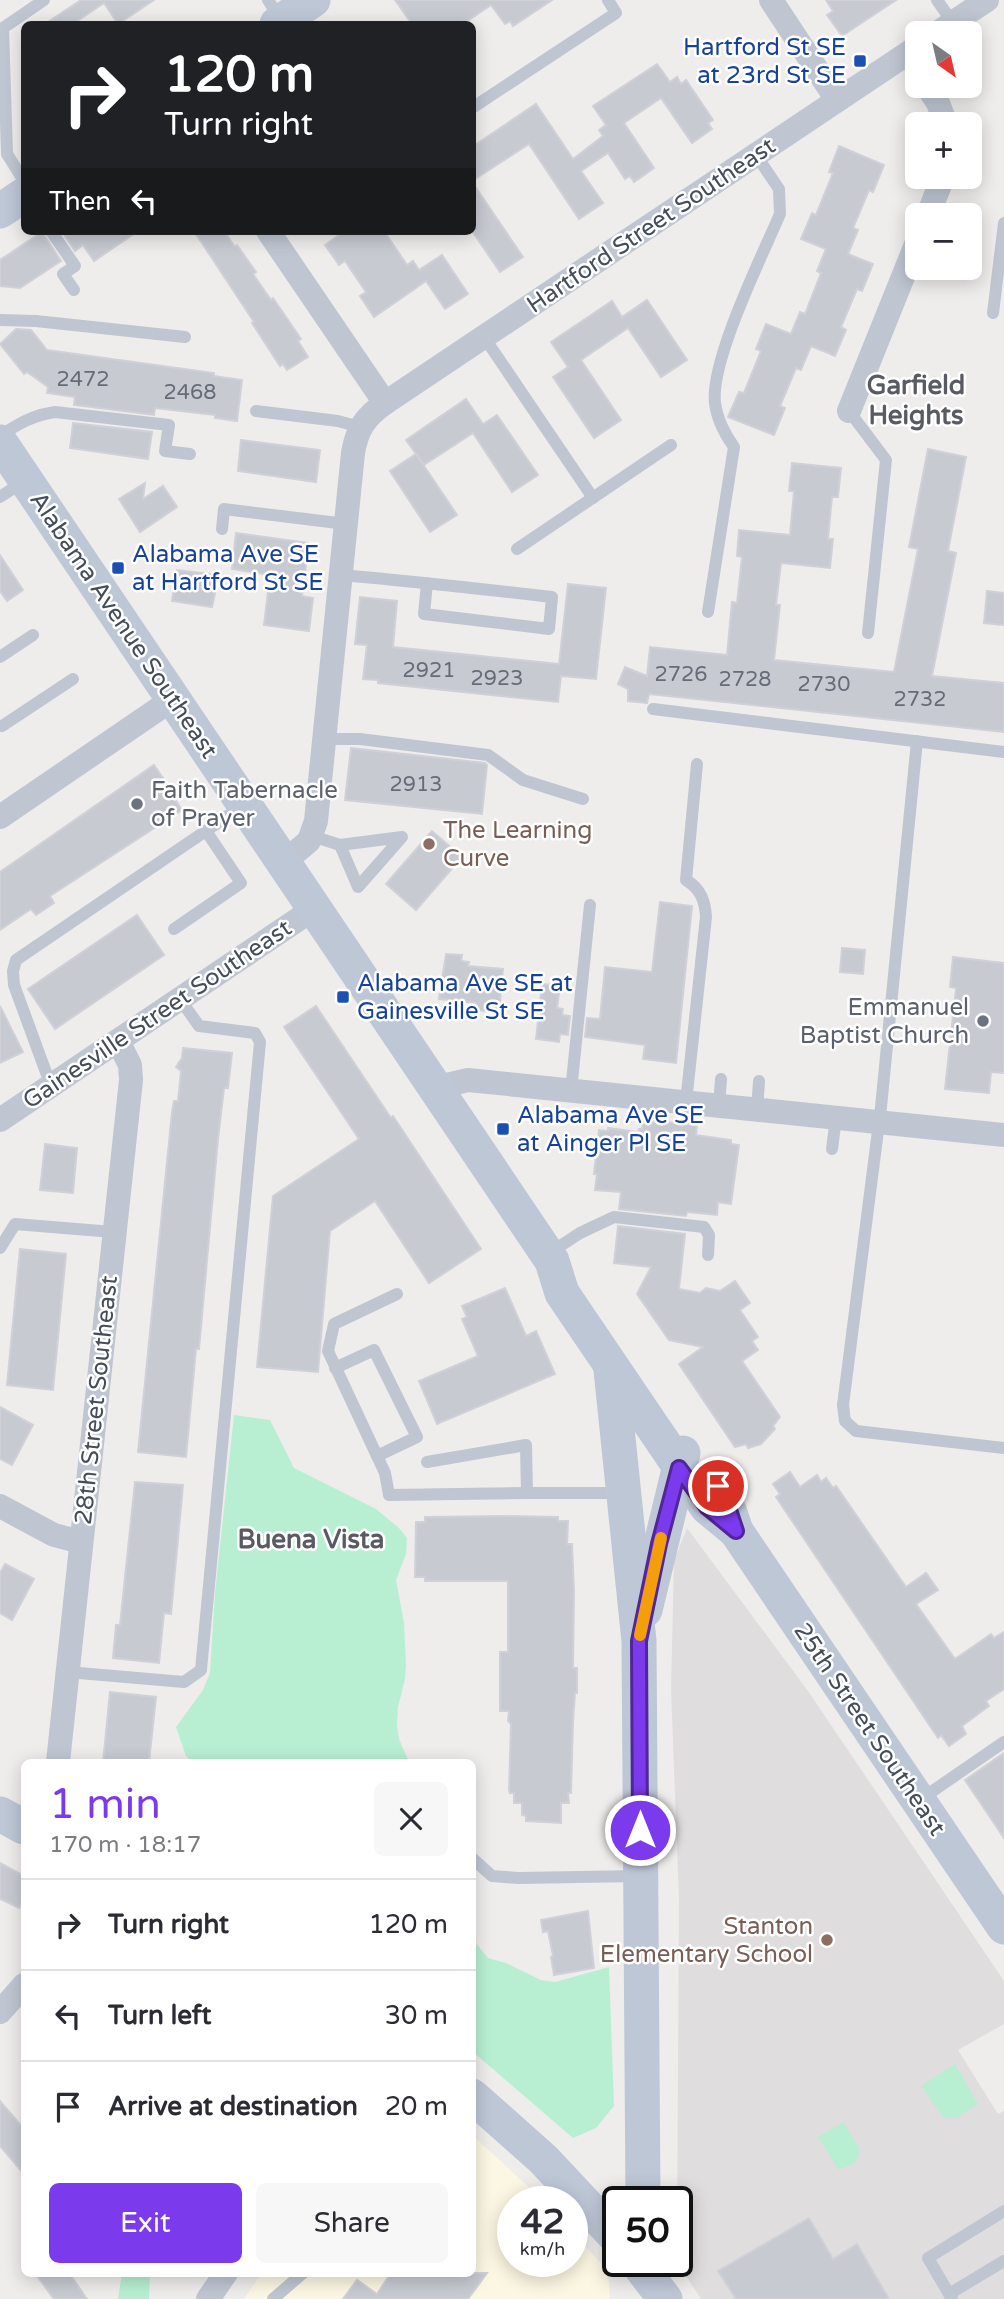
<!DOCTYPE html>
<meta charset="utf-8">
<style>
:root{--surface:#fff;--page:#f7f7f7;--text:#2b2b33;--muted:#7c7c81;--line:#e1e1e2;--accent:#7c3aed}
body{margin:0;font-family:"Varela Round",sans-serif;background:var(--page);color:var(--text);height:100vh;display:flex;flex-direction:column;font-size:26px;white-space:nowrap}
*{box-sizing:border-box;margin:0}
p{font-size:23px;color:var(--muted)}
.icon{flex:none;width:38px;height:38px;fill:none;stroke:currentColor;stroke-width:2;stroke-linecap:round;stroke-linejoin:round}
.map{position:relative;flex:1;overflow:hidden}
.side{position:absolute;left:21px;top:1759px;width:455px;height:518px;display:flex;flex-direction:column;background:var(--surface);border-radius:10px;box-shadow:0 4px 18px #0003}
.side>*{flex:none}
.guide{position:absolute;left:21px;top:21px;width:455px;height:214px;border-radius:10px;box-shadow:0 4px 18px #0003;background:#202124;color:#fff;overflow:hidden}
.needle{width:46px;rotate:146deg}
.buttons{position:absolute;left:905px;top:21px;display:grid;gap:14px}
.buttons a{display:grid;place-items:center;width:77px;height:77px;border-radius:10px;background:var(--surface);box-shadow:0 4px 18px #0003;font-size:35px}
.speed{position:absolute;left:497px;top:2186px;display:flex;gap:14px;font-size:35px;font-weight:700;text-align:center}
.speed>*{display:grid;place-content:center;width:91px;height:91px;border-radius:50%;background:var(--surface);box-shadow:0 4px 18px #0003;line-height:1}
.speed small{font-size:18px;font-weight:400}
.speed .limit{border:4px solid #111;border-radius:10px;background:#fff;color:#111}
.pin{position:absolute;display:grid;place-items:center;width:60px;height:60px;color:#fff;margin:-30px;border:4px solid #fff;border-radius:50%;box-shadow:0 2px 7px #0007}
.me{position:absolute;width:77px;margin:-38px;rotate:0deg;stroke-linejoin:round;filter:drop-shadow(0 0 5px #0008)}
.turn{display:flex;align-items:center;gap:24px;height:147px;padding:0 28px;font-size:32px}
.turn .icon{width:91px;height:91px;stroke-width:2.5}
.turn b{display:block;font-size:49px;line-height:60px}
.then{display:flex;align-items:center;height:66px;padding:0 28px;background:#0003;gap:14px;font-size:26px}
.round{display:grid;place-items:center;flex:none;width:74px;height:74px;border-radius:10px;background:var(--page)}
.summary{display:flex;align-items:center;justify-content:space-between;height:119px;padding:0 28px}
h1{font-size:42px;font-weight:600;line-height:52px;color:var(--accent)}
.action{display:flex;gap:14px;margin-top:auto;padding:14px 28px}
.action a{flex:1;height:80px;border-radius:10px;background:var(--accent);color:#fff;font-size:28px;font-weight:600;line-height:80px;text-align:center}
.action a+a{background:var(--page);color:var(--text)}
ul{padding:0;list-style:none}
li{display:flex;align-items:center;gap:21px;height:91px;padding:0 28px;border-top:2px solid var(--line)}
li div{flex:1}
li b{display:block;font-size:26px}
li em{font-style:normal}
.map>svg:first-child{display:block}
.commercial{fill:#fcf7e3}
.education{fill:#e0ddde}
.green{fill:#b8efd3}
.building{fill:#c8cad2;stroke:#d0d1d8;stroke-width:2}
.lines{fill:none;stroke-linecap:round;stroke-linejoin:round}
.lane{stroke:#bfc6d2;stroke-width:12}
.street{stroke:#bfc6d2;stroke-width:24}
.secondary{stroke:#bec7d6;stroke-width:35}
.route-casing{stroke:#51269a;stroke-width:18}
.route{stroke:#7c3aed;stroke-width:12}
.slow{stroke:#f59e0b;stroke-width:12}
.transit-dot{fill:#1a4fb4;stroke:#fff;stroke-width:2.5}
.worship-dot{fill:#6b7280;stroke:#fff;stroke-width:2.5}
.education-dot{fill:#8d6e63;stroke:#fff;stroke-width:2.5}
.labels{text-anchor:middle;stroke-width:5;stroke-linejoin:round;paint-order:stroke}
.number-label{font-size:21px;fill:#656c77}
.transit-label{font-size:24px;fill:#164399;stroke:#fff;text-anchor:start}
.street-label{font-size:24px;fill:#444d59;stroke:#fff}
.worship-label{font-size:24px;fill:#5b616d;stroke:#fff;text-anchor:start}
.education-label{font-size:24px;fill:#785e54;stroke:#fff;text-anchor:start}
.neighbourhood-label{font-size:26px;font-weight:bold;fill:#585b61;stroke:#fff}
</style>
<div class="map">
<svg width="1004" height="2299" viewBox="0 0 1004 2299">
<rect width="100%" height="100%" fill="#efecec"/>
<polygon class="commercial" points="473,2136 544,2201 513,2202 513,2261 572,2261 572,2232 608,2271 610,2299 244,2299 262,2273 472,2273"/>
<polygon class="education" points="687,1528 808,1691 1004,1981 1004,2024 958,2050 998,2114 1004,2111 1004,2299 701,2299 683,2271 677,2242 679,1899 671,1690 674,1561"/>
<g class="green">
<polygon points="234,1415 270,1420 294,1468 376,1509 399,1528 407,1538 406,1554 396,1580 404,1623 406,1665 405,1679 398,1707 397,1725 399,1739 409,1762 193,1762 186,1756 176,1727 203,1690 210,1673 215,1593"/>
<polygon points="473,1932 475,1942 488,1958 506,1963 541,1980 555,1982 609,1967 614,2106 596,2128 573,2138 473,2052"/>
<polygon points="955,2064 978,2104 956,2118 943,2117 921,2086"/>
<polygon points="843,2122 860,2149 856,2162 839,2170 818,2137"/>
<polygon points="122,2273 150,2273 149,2299 118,2299"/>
</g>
<g class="building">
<polygon points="81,0 154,0 118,24 104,3 73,24 45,24"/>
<polygon points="395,0 552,0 513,26 510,21 505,24 491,5 463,24 412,24"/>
<polygon points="826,0 896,0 842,36 827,15 833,11"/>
<polygon points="657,64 670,82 677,77 681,84 686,80 713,120 708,123 712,129 692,143 661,98 624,123 654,168 634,182 630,176 625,179 608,153 581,171 603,203 579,219 529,144 472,181 472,147 536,104 573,159 603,136 599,130 606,125 593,106"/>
<polygon points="839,146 884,165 873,192 869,190 853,228 858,230 848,254 873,264 862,291 857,289 841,327 846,330 835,356 811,346 801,370 796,368 780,406 785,408 774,435 728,417 739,392 744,393 761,351 756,349 766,324 791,334 800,312 805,314 821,273 817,271 826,249 801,239 812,213 816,215 833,173 829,172"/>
<polygon points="472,182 523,257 500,272 472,231"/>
<polygon points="62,231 138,231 94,261 83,245 75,251"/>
<polygon points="194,231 224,231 235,247 237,245 256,272 253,274 271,300 273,298 301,339 298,341 308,357 287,370 283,364 280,366 252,323 254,322"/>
<polygon points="345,231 384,231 407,265 413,261 419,270 442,255 468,294 445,309 426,281 374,317 360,296 366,292 345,261 339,265 325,245"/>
<polygon points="42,232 61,261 20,288 0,286 0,260"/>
<polygon points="647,300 687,360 661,377 628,328 581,360 621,420 594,438 553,377 568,367 551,342 612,301 622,317"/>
<polygon points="16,329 31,330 47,350 214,373 214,376 242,380 237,421 215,418 215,415 155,408 154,415 74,405 75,397 47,393 48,387 27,372 24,374 0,344"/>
<polygon points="466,399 483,424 497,415 538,475 512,492 473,433 424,465 406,440"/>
<polygon points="73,423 152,432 148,459 70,448"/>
<polygon points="241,440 320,450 316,482 238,471"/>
<polygon points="928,449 966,457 948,551 956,553 932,676 1004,683 1004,732 649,694 647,703 628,701 628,689 618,684 625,667 647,676 650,647 727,655 732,602 737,603 742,557 737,556 739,530 790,535 794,491 789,491 792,463 841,468 838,497 832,497 828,539 833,539 830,568 781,563 776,605 780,605 774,660 894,672 918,549 909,547"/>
<polygon points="416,454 457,515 430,532 390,471"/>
<polygon points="145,483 143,499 163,486 177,507 140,532 119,499"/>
<polygon points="236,533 309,543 302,596 313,598 309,631 264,625 270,575 232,569"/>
<polygon points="0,555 23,590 7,601 0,591"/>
<polygon points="177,570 219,575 212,607 172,601"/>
<polygon points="568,584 606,588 596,679 561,676 558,702 378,683 378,680 363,679 367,645 355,644 360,597 397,601 393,647 559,664"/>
<polygon points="987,591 1004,593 1004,625 984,623"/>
<polygon points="351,748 485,763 487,765 482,814 345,800"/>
<polygon points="154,765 176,797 174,798 182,810 50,896 54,903 36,915 31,909 0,930 0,872"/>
<polygon points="432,831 462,857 416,910 386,884"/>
<polygon points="660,902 692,906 676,1063 643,1059 645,1045 585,1037 587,1018 600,1019 605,967 652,972"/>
<polygon points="137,915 164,955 55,1029 28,989"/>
<polygon points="842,948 865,950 863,974 840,972"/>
<polygon points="446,954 462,955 461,961 469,962 468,966 503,969 499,1012 476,1010 476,1003 439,999"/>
<polygon points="953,957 1004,963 1004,1073 991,1072 989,1093 945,1089 956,988 950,987"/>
<polygon points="542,984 560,986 557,1008 563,1009 562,1015 570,1016 568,1035 560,1034 559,1042 536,1039"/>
<polygon points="0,1006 23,1052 0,1063"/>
<polygon points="316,1006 391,1118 393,1116 481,1249 429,1283 375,1201 330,1231 318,1372 257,1367 273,1196 359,1139 284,1027"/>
<polygon points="183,1048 232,1053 228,1088 224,1088 218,1139 199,1349 196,1349 186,1457 138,1452 172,1112 174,1101 178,1101 181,1071 176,1067 182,1058"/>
<polygon points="643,1120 697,1125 696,1135 731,1140 731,1144 739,1145 731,1204 718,1202 717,1215 687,1212 686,1216 619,1209 621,1192 595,1190 597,1174 594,1174 599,1130 608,1131 608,1128 638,1132 639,1129 642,1129"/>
<polygon points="45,1144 77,1148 73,1193 40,1190"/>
<polygon points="618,1226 685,1234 679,1289 700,1293 706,1288 720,1291 735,1281 750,1303 740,1310 758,1337 752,1341 758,1350 742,1361 780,1417 773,1426 775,1429 761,1444 748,1448 746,1444 735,1447 679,1364 703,1347 669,1340 637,1294 651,1267 614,1263"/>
<polygon points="20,1249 66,1254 53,1390 7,1385"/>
<polygon points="505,1288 526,1336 536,1331 555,1374 437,1424 419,1381 478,1356 462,1319 467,1317 462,1306"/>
<polygon points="0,1407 33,1425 12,1465 0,1459"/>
<polygon points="790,1472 800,1487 817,1475 821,1482 826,1478 833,1488 836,1486 906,1587 926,1573 938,1590 916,1604 955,1659 991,1634 994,1638 1004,1632 1004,1689 986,1701 989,1706 962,1726 966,1734 949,1746 941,1735 938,1738 776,1497 780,1494 773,1484"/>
<polygon points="135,1482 183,1485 171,1614 164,1613 159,1663 113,1658 116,1625 120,1625"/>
<polygon points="506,1516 558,1517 558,1521 568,1521 567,1544 572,1544 574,1591 573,1668 577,1668 577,1693 575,1693 573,1721 571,1793 568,1793 569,1803 561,1803 561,1823 526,1821 526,1816 522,1815 522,1803 514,1803 514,1793 510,1793 509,1790 511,1724 508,1721 509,1711 500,1711 500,1652 508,1652 508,1581 425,1581 425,1577 415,1577 416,1522 425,1522 425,1517"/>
<polygon points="5,1564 34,1579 12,1620 0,1613 0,1573"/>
<polygon points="110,1692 156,1697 149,1762 103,1762"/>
<polygon points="1004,1753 1004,1838 965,1780"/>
<polygon points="0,1863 24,1876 24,1897 19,1908 0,1899"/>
<polygon points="588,1911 594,1968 554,1975 551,1957 553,1956 548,1931 543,1932 541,1920"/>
<polygon points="0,2101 24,2129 24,2174 0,2146"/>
<polygon points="809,2218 833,2259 857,2244 889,2299 736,2299 718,2271"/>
<polygon points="35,2273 69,2273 87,2299 54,2299"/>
<polygon points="391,2273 487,2273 468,2299 343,2299 357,2280 377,2294"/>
</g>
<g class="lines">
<g class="lane">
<polyline points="268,0 281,20"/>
<polyline points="937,0 953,23"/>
<polyline points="472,108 616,13 608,0"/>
<polyline points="24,181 7,154 3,28 44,0"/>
<polyline points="51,231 75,266 63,274 74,290"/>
<polyline points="993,313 1004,223"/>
<polyline points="0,320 36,321 185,337"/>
<polyline points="484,337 593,498"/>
<polyline points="256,411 338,421 360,427"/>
<polyline points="849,411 886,460 868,633"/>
<path d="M0 436C18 424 33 415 55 412L169 425 165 451 190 454"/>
<polyline points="0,497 23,482"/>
<polyline points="222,529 224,509 346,524"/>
<polyline points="517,549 671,445"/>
<path d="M341 575C411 581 482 589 552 597L549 629 424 614 427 583"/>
<path d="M708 612 734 447C724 433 717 420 715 403 710 361 762 256 780 214L779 189 756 155"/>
<polyline points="0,657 33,635"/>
<polyline points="653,709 1004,752"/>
<polyline points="2,726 73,679"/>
<polyline points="324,739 360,739 488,755 523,780 583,799"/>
<polyline points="917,741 881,1107 843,1405 845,1421 856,1431 1004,1448"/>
<polyline points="312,836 340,845 402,837 358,887 340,845"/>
<polyline points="174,929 241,883 206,831"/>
<polyline points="51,1086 14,985 13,971 16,960 241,807"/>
<polyline points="571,1091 590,905"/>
<path d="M686 1102 706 917C705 901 701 889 686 880L697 764"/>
<polyline points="719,1106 721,1079"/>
<polyline points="757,1110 759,1081"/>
<polyline points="832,1149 836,1118"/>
<polyline points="0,1248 15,1224 113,1232"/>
<polyline points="551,1252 580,1233 614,1217 704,1227 709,1235 708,1255"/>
<polyline points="397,1294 334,1324 328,1351 385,1473 389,1495 527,1493"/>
<polyline points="335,1368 374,1350 417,1437 377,1456"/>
<polyline points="427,1462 526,1445 527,1493 620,1493"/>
<polyline points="67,1672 184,1682 201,1670 260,1042 255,1033 199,1026 180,999"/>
<polyline points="921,1799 1004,1742"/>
<polyline points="472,1858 492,1876 518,1878 640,1876"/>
<polyline points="949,2294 1004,2261"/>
<polyline points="273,2299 303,2273"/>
<polyline points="952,2299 928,2258 1004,2211"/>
</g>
<g class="street">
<polyline points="771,0 837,100"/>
<polyline points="937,33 987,0"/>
<polyline points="927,86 938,103 946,124"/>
<polyline points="928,215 943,177"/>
<polyline points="268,231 385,403"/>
<polyline points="849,411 917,242"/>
<polyline points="0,817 173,699"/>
<path d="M284 862 309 841 316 821 353 453C357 429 365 417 385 403L917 47"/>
<polyline points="434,1088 468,1080 1004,1135"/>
<polyline points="0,1120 315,908"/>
<polyline points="0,1506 54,1535 81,1542"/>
<polyline points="58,1762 131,1080 130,1065 118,1041"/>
<polyline points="0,2012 24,1985"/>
<polyline points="208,2299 226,2273"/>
</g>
<g class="secondary">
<polyline points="277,24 313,0"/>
<polyline points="0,211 24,195"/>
<polyline points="0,442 552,1261 562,1293 707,1507 736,1531"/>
<polyline points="611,1370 639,1641 643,2202"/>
<polyline points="729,1510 736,1531 1004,1927"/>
<polyline points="645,1610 683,1453"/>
<polyline points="0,1814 24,1827"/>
<polyline points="472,2096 543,2159 618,2239"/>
<polyline points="636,2261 665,2299"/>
</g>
</g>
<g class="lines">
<defs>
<polyline id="route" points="640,1830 639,1641 659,1544 679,1468 707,1507 736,1531 724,1495 718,1486"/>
</defs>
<use href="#route" class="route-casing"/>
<use href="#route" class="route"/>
<polyline class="slow" points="640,1635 661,1538"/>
</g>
<g class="transit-dot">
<rect x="853" y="54" width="14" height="14" rx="3.5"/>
<rect x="111" y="561" width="14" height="14" rx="3.5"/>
<rect x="336" y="990" width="14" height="14" rx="3.5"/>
<rect x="496" y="1122" width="14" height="14" rx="3.5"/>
</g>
<g class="worship-dot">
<circle cx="137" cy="804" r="7"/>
<circle cx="983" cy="1021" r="7"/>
</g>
<g class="education-dot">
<circle cx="429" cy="844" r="7"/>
<circle cx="827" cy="1940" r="7"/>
</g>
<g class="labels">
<g class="number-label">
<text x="83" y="386">2472</text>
<text x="190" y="399">2468</text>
<text x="429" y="677">2921</text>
<text x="681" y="681">2726</text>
<text x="497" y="685">2923</text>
<text x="745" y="686">2728</text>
<text x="824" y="691">2730</text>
<text x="920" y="706">2732</text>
<text x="416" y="791">2913</text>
</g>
<g class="transit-label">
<text x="846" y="55" text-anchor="end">Hartford St SE<tspan x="846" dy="28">at 23rd St SE</tspan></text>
<text x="132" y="562">Alabama Ave SE<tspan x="132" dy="28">at Hartford St SE</tspan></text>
<text x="357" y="991">Alabama Ave SE at<tspan x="357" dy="28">Gainesville St SE</tspan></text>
<text x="517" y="1123">Alabama Ave SE<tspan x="517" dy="28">at Ainger Pl SE</tspan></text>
</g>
<g class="street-label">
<text transform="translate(651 225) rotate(-34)" y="8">Hartford Street Southeast</text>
<text transform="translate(124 625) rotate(56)" y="8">Alabama Avenue Southeast</text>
<text transform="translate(157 1014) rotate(-34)" y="8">Gainesville Street Southeast</text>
<text transform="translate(96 1400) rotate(-84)" y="8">28th Street Southeast</text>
<text transform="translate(870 1729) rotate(56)" y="8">25th Street Southeast</text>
</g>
<g class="worship-label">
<text x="151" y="798">Faith Tabernacle<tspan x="151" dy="28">of Prayer</tspan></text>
<text x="969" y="1015" text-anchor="end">Emmanuel<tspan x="969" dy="28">Baptist Church</tspan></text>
</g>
<g class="education-label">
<text x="443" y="838">The Learning<tspan x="443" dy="28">Curve</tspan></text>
<text x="813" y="1934" text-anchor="end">Stanton<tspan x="813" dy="28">Elementary School</tspan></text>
</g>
<g class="neighbourhood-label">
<text x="916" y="394">Garfield<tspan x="916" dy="30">Heights</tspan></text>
<text x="311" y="1548">Buena Vista</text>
</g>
</g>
</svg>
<div class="buttons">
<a><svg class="needle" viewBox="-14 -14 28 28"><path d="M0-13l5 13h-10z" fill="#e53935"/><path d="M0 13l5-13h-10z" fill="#7c7c81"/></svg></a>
<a>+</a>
<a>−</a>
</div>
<div class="speed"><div>42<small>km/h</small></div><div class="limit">50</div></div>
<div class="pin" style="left:718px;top:1486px;background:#d93025"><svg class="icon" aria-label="arrive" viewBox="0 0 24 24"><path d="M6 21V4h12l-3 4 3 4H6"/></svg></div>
<svg class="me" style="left:640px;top:1830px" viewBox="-20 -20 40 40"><circle r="17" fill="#7c3aed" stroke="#fff" stroke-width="3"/><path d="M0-11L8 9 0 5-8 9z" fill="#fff"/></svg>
<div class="guide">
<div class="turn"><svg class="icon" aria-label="right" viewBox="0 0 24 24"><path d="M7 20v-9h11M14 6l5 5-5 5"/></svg><div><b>120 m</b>Turn right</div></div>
<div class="then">Then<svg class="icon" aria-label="left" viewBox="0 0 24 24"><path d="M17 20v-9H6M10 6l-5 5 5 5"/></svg></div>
</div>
<section class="side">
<div class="summary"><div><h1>1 min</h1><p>170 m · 18:17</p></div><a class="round"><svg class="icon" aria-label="close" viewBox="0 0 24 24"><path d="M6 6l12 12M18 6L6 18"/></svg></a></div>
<ul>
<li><svg class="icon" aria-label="right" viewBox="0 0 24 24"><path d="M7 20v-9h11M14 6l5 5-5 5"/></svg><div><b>Turn right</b></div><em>120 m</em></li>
<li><svg class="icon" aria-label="left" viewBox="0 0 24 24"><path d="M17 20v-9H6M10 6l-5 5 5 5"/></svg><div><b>Turn left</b></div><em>30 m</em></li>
<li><svg class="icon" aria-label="arrive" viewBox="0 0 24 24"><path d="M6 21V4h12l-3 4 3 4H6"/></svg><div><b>Arrive at destination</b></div><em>20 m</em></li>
</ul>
<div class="action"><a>Exit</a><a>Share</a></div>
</section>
</div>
